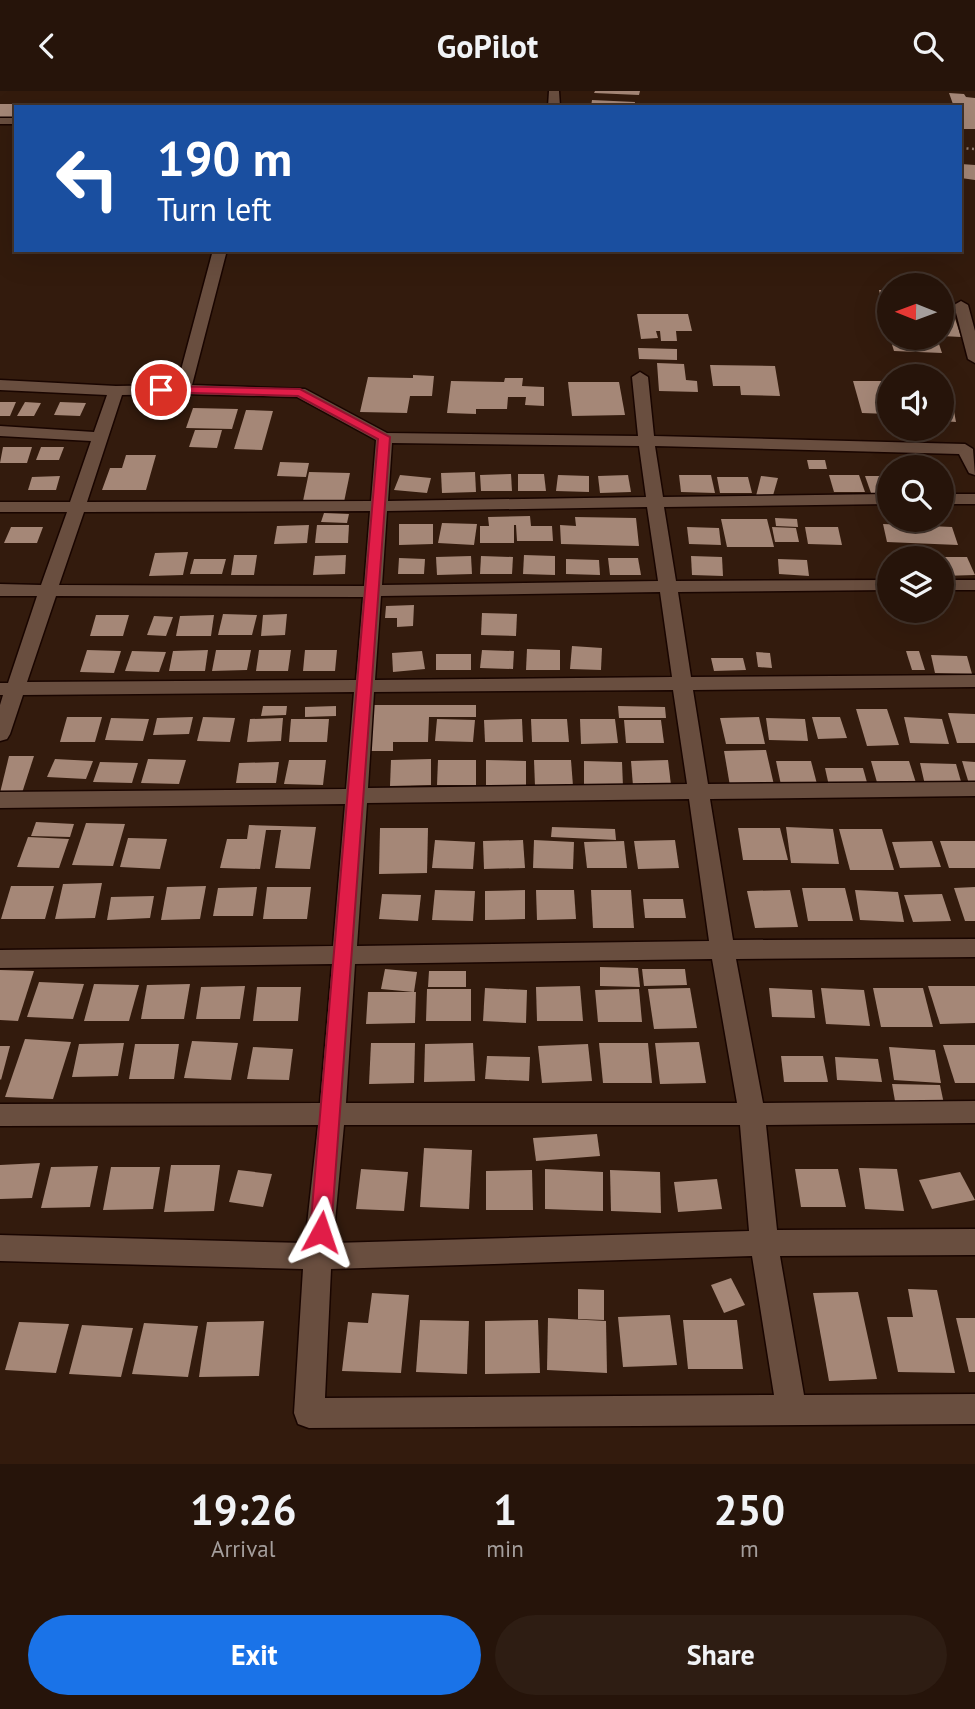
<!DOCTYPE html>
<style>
:root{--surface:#26140a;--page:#2e1d13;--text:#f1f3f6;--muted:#a49e9c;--line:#42332b;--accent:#1a73e8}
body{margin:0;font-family:"PT Sans",sans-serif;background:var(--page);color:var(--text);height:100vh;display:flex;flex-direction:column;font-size:26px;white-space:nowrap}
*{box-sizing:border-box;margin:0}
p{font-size:23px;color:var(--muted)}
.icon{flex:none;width:38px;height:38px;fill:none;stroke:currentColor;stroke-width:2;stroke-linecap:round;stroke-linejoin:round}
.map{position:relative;height:1373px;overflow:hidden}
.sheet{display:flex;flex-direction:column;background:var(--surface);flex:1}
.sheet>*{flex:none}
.banner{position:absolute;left:14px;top:14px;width:948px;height:147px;border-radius:0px;box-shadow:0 7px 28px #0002,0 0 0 2px var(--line);background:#1a4fa0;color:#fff;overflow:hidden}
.needle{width:46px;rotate:271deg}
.controls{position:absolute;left:877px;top:182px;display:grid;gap:14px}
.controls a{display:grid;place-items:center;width:77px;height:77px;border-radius:50%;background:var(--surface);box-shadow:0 7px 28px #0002,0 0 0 2px var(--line);font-size:35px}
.pin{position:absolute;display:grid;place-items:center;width:60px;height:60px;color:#fff;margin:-30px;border:4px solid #fff;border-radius:50%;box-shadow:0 2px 7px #0007}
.me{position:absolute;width:77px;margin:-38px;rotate:5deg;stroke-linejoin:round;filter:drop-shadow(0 0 5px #0008)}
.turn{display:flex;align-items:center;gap:24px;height:147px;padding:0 28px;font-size:32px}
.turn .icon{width:91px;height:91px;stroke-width:2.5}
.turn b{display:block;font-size:49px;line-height:60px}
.eta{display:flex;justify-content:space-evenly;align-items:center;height:119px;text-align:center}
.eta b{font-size:42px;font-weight:600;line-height:49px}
.action{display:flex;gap:14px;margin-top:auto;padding:14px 28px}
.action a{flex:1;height:80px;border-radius:42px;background:var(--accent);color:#fff;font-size:28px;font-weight:600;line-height:80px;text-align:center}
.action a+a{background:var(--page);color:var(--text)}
header{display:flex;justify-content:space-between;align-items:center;height:91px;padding:0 28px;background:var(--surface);font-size:32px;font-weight:600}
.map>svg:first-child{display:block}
.building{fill:#a58777}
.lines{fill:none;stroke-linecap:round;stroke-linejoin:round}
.street-casing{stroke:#190500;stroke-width:3}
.path{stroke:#927d72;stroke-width:2.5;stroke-dasharray:2 3.5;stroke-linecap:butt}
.street{fill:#694e3f;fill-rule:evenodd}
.route{fill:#e11d48;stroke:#92132f;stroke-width:2}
</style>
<header><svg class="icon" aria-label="back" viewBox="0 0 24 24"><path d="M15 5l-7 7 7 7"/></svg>GoPilot<svg class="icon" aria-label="search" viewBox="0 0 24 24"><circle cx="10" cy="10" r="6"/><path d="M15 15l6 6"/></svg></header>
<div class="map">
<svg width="975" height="1373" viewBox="0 0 975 1373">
<rect width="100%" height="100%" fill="#331b0d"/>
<g class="building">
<polygon points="595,0 640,0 639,4 594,2"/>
<polygon points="949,2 964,3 966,6 975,7 975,38 962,38 961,16 954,16"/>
<polygon points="592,9 635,11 634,16 591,16"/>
<polygon points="0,13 26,13 25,16 16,16 16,26 0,26"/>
<polygon points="961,73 975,74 975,89 961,87"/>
<polygon points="879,199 889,199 889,237 888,237"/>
<polygon points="942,208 949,209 961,246 942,245"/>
<polygon points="637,223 688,223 692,240 676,240 677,250 661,250 660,240 656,240 658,247 641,248"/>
<polygon points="890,247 937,247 942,262 894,260"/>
<polygon points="638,257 677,258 677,269 639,268"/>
<polygon points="657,272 684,273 686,289 697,290 698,301 659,300"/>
<polygon points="710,274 775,275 780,305 741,304 740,295 713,295"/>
<polygon points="413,284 434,285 432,305 410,305 407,322 360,321 368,286 413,287"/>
<polygon points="505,287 523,287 522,295 544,296 544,315 525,314 526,306 508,306 507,318 476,318 476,323 447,322 451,290 504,291"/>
<polygon points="853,290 882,290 889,323 862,322"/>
<polygon points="568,291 619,291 625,324 572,325"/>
<polygon points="942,297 950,298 956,331 942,330"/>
<polygon points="0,311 16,311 10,325 0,325"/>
<polygon points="25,311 41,312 34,325 17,325"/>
<polygon points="60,311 86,312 80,325 54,324"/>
<polygon points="193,317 238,318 232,338 186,337"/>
<polygon points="246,319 273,320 262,359 234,358"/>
<polygon points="195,339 222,339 217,357 189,356"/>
<polygon points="3,356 32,356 27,372 0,372"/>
<polygon points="41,356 64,356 59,369 36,369"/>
<polygon points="126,364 156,364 146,399 102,399 110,377 122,377"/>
<polygon points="807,369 825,369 827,378 809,378"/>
<polygon points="280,371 309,372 306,386 277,385"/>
<polygon points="309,381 350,382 344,411 303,410"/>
<polygon points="475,381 476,401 442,402 441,382"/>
<polygon points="511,383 512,400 481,400 480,384"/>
<polygon points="518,383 544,383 546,400 518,400"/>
<polygon points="400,384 431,387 427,402 394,399"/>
<polygon points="558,384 589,385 589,401 556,400"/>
<polygon points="628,384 631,401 600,402 598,385"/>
<polygon points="679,384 711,384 715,402 681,401"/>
<polygon points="829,384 859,384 865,401 834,401"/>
<polygon points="60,385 56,399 28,399 32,386"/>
<polygon points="761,385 778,387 772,408 756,405"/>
<polygon points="865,385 889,385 889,402 871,402"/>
<polygon points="717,386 748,386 752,402 720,402"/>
<polygon points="324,422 349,423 347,432 321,431"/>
<polygon points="530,425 531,435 552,435 553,450 517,450 516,434 514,434 514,452 480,452 480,435 489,435 488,426"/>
<polygon points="575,426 636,427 639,455 561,453 560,434 576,435"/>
<polygon points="775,427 797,428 798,436 776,435"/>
<polygon points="721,428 767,428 774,456 727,456"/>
<polygon points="442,432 477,433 474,454 438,452"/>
<polygon points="399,433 433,433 433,453 399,454"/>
<polygon points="883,433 952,436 958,454 887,451"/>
<polygon points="309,434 307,452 274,453 277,435"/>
<polygon points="317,434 349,434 348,452 315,452"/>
<polygon points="11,436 43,436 37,452 4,452"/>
<polygon points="687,436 719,437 721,454 689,453"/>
<polygon points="772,436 796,437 799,451 775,451"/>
<polygon points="805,436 838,436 842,454 808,453"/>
<polygon points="188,461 183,484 149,485 155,462"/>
<polygon points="234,464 257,464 254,484 231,484"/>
<polygon points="346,464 345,483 313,484 315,465"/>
<polygon points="524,464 555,465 555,484 523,483"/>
<polygon points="471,465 472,483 437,484 436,466"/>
<polygon points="481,465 513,466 512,483 480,483"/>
<polygon points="691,465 722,466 723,485 692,484"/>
<polygon points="942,466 967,466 975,484 942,485"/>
<polygon points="399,467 425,468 424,483 398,483"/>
<polygon points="608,467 638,467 641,484 610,484"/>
<polygon points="194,468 226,468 222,483 190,483"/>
<polygon points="566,468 599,469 600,484 566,483"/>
<polygon points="778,468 807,469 809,485 779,483"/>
<polygon points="414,514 413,535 397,536 397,527 385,527 386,515"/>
<polygon points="482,522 517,523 516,545 481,544"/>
<polygon points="223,523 257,524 252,544 218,544"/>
<polygon points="287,523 285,544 261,545 263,524"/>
<polygon points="96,524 129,524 123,545 90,545"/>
<polygon points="214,524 211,545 176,545 180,525"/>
<polygon points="154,525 173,526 166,545 147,544"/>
<polygon points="572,555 602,557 601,579 570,578"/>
<polygon points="527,558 560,559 560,579 526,579"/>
<polygon points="87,559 121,560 114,582 80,581"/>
<polygon points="208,559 205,580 169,580 173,560"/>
<polygon points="216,559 251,559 247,579 212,580"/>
<polygon points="259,559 291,559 288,580 256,580"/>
<polygon points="305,559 337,559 335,580 303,580"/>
<polygon points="482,559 514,560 513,578 480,577"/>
<polygon points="132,560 166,561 159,581 125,580"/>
<polygon points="422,560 425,578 393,581 392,562"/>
<polygon points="906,560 919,560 925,579 912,579"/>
<polygon points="756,561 770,562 772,577 758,576"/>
<rect x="436" y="563" width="35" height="16"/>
<polygon points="931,564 967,565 972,583 935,582"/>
<polygon points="711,567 743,567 746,579 714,580"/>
<polygon points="371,614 476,614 476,626 429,626 428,651 393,651 393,660 367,660"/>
<polygon points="263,615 287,615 286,624 261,625"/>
<polygon points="336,615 336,625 305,626 305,616"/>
<polygon points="618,615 665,616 666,627 619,627"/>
<polygon points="856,618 887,618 899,654 867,655"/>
<polygon points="948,622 975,623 975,652 957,652"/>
<polygon points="67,626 102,626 95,651 60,651"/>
<polygon points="193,626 189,643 153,644 157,627"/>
<polygon points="203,626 235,627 230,651 197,650"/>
<polygon points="759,626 765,653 726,653 720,627"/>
<polygon points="812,626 840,626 847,647 818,648"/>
<polygon points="904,626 942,628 949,653 910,652"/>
<polygon points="111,627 149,628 143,650 105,649"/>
<polygon points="283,627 281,650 247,651 250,628"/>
<polygon points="766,627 805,628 808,650 769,649"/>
<polygon points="291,628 329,628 327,651 289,651"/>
<polygon points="437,628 475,629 473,651 435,650"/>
<polygon points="522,628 523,651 485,651 484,629"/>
<polygon points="531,628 567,628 569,651 532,651"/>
<polygon points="580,628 615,628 618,652 581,653"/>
<polygon points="624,629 661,629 664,652 626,652"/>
<polygon points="766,659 774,694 730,695 724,660"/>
<polygon points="9,665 34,665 22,702 0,702"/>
<polygon points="55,668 93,670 86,688 47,686"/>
<polygon points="148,668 186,669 179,693 141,692"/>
<polygon points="431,668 431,694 390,695 391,669"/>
<polygon points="289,669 326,669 323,694 284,693"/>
<polygon points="438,669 476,669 476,694 437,694"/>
<polygon points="486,669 526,670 526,695 486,694"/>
<polygon points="534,669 571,669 573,695 535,695"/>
<polygon points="668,669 671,694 633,695 631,670"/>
<polygon points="584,670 622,671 623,696 584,695"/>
<polygon points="776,670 811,670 817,693 781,694"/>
<polygon points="871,670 909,670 917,695 878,695"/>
<polygon points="962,670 975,671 975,697 970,696"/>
<polygon points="100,671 138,672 132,692 93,691"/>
<polygon points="279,671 276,692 236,692 239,672"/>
<polygon points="920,672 956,673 962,694 925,694"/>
<polygon points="825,677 863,677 868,695 829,695"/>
<polygon points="36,731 74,733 70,746 31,745"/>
<polygon points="86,732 125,733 113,775 72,774"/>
<polygon points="249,734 316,736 310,778 275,777 281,739 266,739 260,778 220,777 227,748 247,748"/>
<polygon points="552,736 615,738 616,749 551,746"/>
<polygon points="786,736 833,738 839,773 791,772"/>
<polygon points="380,737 428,737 427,782 379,783"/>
<polygon points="738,737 780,737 788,769 743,769"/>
<polygon points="839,738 882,738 894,779 850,779"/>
<polygon points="28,746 69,748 59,777 17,776"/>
<polygon points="128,747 167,748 160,778 120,776"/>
<polygon points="435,749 475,751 473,778 432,777"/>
<polygon points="523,749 525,777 484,778 483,750"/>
<polygon points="534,749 574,751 573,778 533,777"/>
<polygon points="675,749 679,777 638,778 634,750"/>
<polygon points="624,750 627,777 587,777 584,751"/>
<polygon points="932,750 941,776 900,777 892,751"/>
<polygon points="940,750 975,750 975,777 949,777"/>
<polygon points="102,792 95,827 55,828 63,793"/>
<polygon points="11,795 54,795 45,828 1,828"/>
<polygon points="206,795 200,828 161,829 167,796"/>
<polygon points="257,796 253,825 213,825 218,797"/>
<polygon points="267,796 311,796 307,828 263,828"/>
<polygon points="975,796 975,830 965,830 954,797"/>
<polygon points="802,797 845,797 853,830 808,830"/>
<polygon points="435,799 475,800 473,830 432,829"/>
<polygon points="525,799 525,828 485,829 485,800"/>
<polygon points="536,799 574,799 576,828 537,829"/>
<polygon points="591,799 631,799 634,837 593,837"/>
<polygon points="790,799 798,836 755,837 747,800"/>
<polygon points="855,799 898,801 904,831 860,829"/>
<polygon points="382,803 421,804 418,830 379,828"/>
<polygon points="942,803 951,830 913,831 904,804"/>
<polygon points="154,805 150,827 107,829 111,806"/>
<polygon points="643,808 683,808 686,827 645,827"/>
<polygon points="600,876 638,877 640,896 600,895"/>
<polygon points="385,878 417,881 414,901 381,898"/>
<polygon points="642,878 685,878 687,894 644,895"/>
<polygon points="0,879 34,880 18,930 0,929"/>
<polygon points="429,880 466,880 466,896 428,896"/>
<polygon points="39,891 84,893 73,928 27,926"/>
<polygon points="94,893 139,894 129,930 84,930"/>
<polygon points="190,893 184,928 141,928 147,894"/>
<polygon points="245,895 240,928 196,928 201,896"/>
<polygon points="580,895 583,930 537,930 536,896"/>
<polygon points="928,895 975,895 975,932 940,933"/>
<polygon points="257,896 301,896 298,930 253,930"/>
<polygon points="485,897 527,899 526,932 483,930"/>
<polygon points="690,897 697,937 654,938 648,898"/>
<polygon points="769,897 812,899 815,927 772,926"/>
<polygon points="821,897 864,899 870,935 826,933"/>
<polygon points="873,897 923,897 933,936 881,936"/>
<polygon points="427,898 471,898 471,930 426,930"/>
<polygon points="639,898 642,931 598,931 595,899"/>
<polygon points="368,901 416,901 415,932 366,933"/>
<polygon points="25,948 71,951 53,1008 5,1006"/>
<polygon points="192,950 238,952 231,989 184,987"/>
<polygon points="699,951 706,992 660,993 655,952"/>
<polygon points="124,952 118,985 72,986 79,953"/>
<polygon points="371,952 415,952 414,992 369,993"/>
<polygon points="473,952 475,990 424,991 425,953"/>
<polygon points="599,952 648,952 652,992 603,992"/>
<polygon points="135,953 179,953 174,988 129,988"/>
<polygon points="588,953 592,990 542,992 538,955"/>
<polygon points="943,954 975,954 975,992 955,992"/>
<polygon points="0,955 10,955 1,989 0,988"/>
<polygon points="253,956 293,958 289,989 247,988"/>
<polygon points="889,956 935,959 941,992 894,989"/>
<polygon points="487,965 530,966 529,990 485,988"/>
<polygon points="781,965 823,965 828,991 784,991"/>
<polygon points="835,966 878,968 882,991 837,989"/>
<polygon points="892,993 940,994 944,1013 895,1010"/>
<polygon points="597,1043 600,1065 536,1070 533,1047"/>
<polygon points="424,1057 472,1059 469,1118 420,1116"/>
<polygon points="40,1072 32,1107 0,1108 0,1074"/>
<polygon points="171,1074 220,1074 214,1120 164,1121"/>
<polygon points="98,1075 90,1116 41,1117 51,1076"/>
<polygon points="111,1076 160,1076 153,1118 103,1119"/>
<polygon points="859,1077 897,1078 904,1120 865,1118"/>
<polygon points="361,1078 408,1081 404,1120 356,1118"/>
<polygon points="545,1078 603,1081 603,1120 545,1118"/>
<polygon points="795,1078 838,1078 846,1116 801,1116"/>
<polygon points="238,1079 272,1083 263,1116 229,1111"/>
<polygon points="532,1079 533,1119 486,1119 486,1080"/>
<polygon points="610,1079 660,1081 661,1122 611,1120"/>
<polygon points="960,1081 975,1109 932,1118 919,1089"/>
<polygon points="717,1088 722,1118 678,1121 674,1091"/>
<polygon points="731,1187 745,1214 724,1222 711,1194"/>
<polygon points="578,1198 604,1199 604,1229 578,1228"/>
<polygon points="908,1198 937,1199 955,1282 898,1281 887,1226 913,1226"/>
<polygon points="858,1201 877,1288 829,1290 813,1202"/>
<polygon points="372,1202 409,1204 401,1282 342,1280 348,1231 368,1232"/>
<polygon points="670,1224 677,1274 623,1276 618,1226"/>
<polygon points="548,1227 606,1230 607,1282 547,1279"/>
<polygon points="956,1227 975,1227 975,1281 969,1281"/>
<polygon points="420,1229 469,1230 467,1283 416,1281"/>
<polygon points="538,1229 540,1282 485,1283 485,1230"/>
<polygon points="683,1229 737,1229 743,1278 688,1278"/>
<polygon points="264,1230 259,1285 199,1286 207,1231"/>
<polygon points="19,1231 69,1233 56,1282 5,1279"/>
<polygon points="144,1232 198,1235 188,1286 132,1283"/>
<polygon points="82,1234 133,1237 121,1286 69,1283"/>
</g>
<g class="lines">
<defs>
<g id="street">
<polygon points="549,0 559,0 560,16 548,16"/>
<rect x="0" y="27" width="16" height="6"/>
<path d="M213 159H227L192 294 305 298 387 342 638 345 632 286 640 281 648 286 654 345 965 353 973 358 975 384 969 382 959 363 655 355 663 406 889 403V413L664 416 676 490 889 489V499L678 501 691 586 975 584V596L693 599 708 693 975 691V705L710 708 733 849 975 848V866L736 868 763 1012 975 1010V1032L766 1034 777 1139 975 1138V1164L780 1165 804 1304 975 1303V1333L309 1337 298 1333 294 1322 303 1178 0 1170V1144L305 1152 318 1034 0 1035V1013L320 1012 332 873 0 877V859L333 855 345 713 0 717V701L346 698 354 601 23 604 10 643 7 648 0 650V614L3 604H0V592H8L37 505H0V493L41 494 67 421H0V411H70L91 350 0 345V335L94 341 107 304 0 299V289L116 295 177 294ZM183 303 297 306 376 349 371 410 87 411 122 304ZM392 352 639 355 646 406 388 410ZM647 416 658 490 382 494 387 420ZM370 420 364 495 59 494 84 421ZM660 501 672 586 375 589 381 505ZM56 505 363 506 356 589 27 591ZM673 599 687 693 368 697 374 601ZM689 708 709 850 357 855 367 712ZM712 868 737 1012H346L355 873ZM344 1034H740L749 1140 333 1152ZM752 1165 774 1304 325 1307 331 1178Z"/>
<polygon points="961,210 968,214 975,240 975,272 968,268 954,214"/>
<rect x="942" y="403" width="33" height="10"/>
<rect x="942" y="489" width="33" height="10"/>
</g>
</defs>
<use href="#street" class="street-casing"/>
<polyline class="path" points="961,57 975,58"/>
<use href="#street" class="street"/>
</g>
<polygon class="route" points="161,295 300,298 390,346 331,1141 328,1148 321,1151 313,1148 310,1141 378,348 298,305 157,301 155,299"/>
</svg>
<div class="controls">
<a><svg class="needle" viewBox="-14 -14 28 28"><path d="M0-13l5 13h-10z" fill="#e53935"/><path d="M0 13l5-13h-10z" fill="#a49e9c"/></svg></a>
<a><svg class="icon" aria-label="sound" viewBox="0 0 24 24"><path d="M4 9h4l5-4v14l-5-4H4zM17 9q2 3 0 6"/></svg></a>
<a><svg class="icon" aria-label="search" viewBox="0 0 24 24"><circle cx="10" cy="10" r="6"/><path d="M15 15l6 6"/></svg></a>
<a><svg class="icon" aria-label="layers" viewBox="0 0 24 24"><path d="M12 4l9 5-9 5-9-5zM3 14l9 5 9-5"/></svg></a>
</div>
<div class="pin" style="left:161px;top:299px;background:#d93025"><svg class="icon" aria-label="arrive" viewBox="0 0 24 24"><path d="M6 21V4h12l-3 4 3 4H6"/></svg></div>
<svg class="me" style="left:321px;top:1141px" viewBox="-20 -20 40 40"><path d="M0-17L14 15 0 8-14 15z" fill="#e11d48" stroke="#fff" stroke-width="4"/></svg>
<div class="banner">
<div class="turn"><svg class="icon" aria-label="left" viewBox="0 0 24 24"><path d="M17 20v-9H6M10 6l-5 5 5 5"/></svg><div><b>190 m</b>Turn left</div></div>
</div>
</div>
<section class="sheet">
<div class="eta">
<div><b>19:26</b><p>Arrival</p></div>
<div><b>1</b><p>min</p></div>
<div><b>250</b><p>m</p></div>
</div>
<div class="action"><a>Exit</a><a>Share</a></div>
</section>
